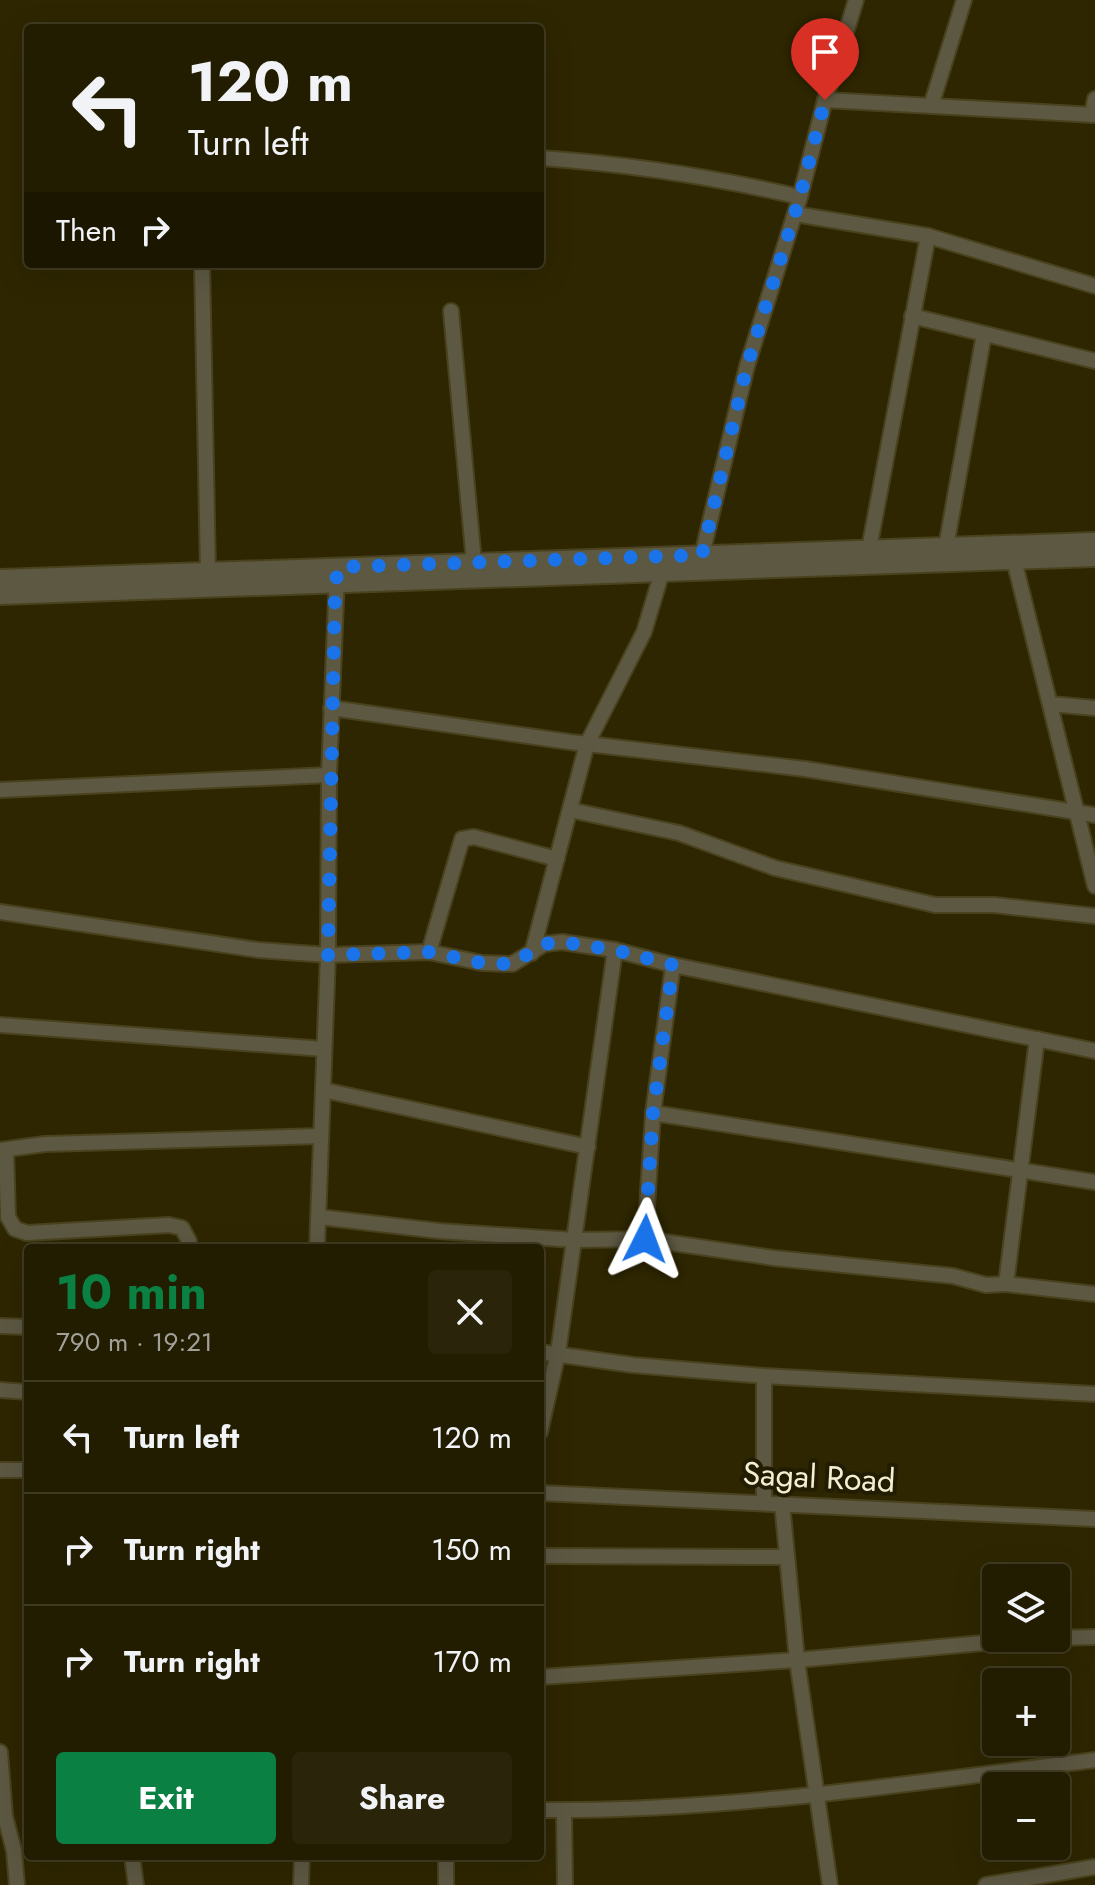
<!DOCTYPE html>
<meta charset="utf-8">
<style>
:root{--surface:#221c00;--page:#2a250a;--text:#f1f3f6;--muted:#a2a199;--line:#3f3a22;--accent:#0b8043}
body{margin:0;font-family:Jost,sans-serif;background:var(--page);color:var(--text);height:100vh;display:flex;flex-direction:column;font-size:30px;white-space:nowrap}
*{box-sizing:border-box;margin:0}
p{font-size:26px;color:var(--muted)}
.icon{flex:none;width:44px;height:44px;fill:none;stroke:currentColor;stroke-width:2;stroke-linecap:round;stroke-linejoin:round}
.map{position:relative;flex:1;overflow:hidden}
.side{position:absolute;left:24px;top:1244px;width:520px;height:616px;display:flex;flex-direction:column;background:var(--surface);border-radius:8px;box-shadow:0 8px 32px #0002,0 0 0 2px var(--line)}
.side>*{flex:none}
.guide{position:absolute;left:24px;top:24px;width:520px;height:244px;border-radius:8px;box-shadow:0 8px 32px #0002,0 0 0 2px var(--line);background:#221c00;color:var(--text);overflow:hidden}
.controls{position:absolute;left:982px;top:1564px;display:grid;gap:16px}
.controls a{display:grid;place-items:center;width:88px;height:88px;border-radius:8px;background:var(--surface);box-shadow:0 8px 32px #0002,0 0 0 2px var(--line);font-size:40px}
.pin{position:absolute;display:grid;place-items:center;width:68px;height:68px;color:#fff;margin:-82px -34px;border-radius:50% 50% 50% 0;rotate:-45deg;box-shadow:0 0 8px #0007}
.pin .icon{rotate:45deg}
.me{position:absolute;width:88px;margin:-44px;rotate:3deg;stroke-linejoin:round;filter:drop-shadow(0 0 6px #0008)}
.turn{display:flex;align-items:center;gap:28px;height:168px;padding:0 32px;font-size:36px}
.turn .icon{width:104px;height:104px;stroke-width:2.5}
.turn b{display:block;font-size:56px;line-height:68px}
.then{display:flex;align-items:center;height:76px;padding:0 32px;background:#0003;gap:16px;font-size:30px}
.round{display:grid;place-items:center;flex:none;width:84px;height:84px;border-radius:8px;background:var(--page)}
.headline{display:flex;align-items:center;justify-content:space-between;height:136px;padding:0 32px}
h1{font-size:48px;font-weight:700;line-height:60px;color:var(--accent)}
.cta{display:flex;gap:16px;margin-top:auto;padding:16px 32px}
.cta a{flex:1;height:92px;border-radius:8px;background:var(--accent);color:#fff;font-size:32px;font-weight:700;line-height:92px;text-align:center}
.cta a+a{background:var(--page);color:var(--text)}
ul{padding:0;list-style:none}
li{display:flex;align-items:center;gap:24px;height:112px;padding:0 32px;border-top:2px solid var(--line)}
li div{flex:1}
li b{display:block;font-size:30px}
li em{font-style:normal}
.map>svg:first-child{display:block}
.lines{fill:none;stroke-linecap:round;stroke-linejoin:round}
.minor-casing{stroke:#4a421e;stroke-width:18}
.tertiary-casing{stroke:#4a421e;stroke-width:22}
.minor{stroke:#5c5842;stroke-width:14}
.tertiary{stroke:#5c5842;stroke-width:18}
.route{stroke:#1a73e8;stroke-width:14;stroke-dasharray:0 25.2}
.labels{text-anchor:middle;stroke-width:8;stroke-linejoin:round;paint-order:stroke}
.street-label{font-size:32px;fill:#f4efd3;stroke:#221c02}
</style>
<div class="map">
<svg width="1095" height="1885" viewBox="0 0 1095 1885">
<rect width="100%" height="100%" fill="#2e2600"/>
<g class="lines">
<defs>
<g id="minor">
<polyline points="825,100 1095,115"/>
<polyline points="931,106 964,0"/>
<polyline points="1092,115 1095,99"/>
<path d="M540 158C628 164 714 177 800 197"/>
<polyline points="795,214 928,236 1095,286"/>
<polyline points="202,264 208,572"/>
<polyline points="451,311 474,563"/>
<polyline points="912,316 1095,361"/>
<polyline points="946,547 984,334"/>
<polyline points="869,549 928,236"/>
<polyline points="1012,552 1095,886"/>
<polyline points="702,555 747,366 800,197 825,100 856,0"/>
<polyline points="1050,704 1095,708"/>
<polyline points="331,708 570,742 805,769 1095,815"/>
<polyline points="0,790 329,775"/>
<polyline points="570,810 679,833 775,868 935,905 994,905 1095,916"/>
<polyline points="0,912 258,950 328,955 429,952 482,963 512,964 544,944 562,942 615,950 673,965 1095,1051"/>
<polyline points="429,952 462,839 474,837 557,859"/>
<polyline points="532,953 587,744 644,632 662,572"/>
<polyline points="0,1025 324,1049"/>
<polyline points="323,1090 588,1147"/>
<polyline points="653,1113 1095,1182"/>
<polyline points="0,1150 45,1144 321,1136"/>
<polyline points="6,1150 8,1217 15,1229 27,1233 169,1225 182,1228 189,1241 189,1248"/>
<polyline points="319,1217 439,1231 574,1240 645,1239 774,1258 953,1276 986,1285 1006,1284 1095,1294"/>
<polyline points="645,1239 653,1113 673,965"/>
<polyline points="317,1248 328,955 329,775 337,575"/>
<polyline points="1006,1284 1037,1039"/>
<polyline points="0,1326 28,1327"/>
<polyline points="540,1352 633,1365 764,1376 1095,1394"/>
<polyline points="0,1390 28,1392"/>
<polyline points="540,1432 558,1353 615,950"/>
<polyline points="0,1470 28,1470"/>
<polyline points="540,1493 1095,1519"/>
<polyline points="764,1502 764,1376"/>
<polyline points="782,1503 797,1660 830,1885"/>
<polyline points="540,1556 787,1557"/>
<polyline points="1056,1638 1095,1637"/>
<polyline points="540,1677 797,1660 1038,1638"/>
<polyline points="0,1752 5,1816 14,1851 17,1885"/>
<path d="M540 1810C726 1812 911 1783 1095 1760"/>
<polyline points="564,1810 565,1885"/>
<polyline points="132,1856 136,1885"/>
<polyline points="301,1885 302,1856"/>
<polyline points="446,1885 446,1856"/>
<polyline points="986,1885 1095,1867"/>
</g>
<g id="tertiary">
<polyline points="0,579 1095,542"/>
<polyline points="0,595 1095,557"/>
</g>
</defs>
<use href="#minor" class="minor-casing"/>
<use href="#tertiary" class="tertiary-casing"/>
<use href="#minor" class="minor"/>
<use href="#tertiary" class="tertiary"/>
</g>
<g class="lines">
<polyline class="route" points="645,1239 653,1113 673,965 615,950 562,942 544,944 512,964 482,963 429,952 328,955 335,584 339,567 702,555 747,366 800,197 825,100"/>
</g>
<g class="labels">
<g class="street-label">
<text transform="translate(819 1477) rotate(3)" y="11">Sagal Road</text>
</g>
</g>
</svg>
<div class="controls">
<a><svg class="icon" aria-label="layers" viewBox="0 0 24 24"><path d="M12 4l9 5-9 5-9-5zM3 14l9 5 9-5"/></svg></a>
<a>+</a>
<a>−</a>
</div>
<div class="pin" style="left:825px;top:100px;background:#d93025"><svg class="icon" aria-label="arrive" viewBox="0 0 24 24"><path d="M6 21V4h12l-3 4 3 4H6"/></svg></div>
<svg class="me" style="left:645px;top:1239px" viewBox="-20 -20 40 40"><path d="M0-17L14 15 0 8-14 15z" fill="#1a73e8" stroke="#fff" stroke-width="4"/></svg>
<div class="guide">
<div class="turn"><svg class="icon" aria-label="left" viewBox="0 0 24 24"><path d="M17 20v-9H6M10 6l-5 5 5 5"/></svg><div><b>120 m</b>Turn left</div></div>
<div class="then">Then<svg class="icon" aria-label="right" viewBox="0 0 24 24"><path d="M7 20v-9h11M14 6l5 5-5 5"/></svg></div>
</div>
<section class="side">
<div class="headline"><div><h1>10 min</h1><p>790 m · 19:21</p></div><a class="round"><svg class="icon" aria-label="close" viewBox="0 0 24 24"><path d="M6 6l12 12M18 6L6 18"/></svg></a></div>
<ul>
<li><svg class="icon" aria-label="left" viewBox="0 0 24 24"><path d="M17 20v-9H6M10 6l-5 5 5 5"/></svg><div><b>Turn left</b></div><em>120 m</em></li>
<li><svg class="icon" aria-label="right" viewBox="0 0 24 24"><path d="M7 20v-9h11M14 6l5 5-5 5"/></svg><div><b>Turn right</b></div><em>150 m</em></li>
<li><svg class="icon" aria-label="right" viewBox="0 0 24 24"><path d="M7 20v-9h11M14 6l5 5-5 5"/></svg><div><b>Turn right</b></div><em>170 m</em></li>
</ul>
<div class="cta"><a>Exit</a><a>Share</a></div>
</section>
</div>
